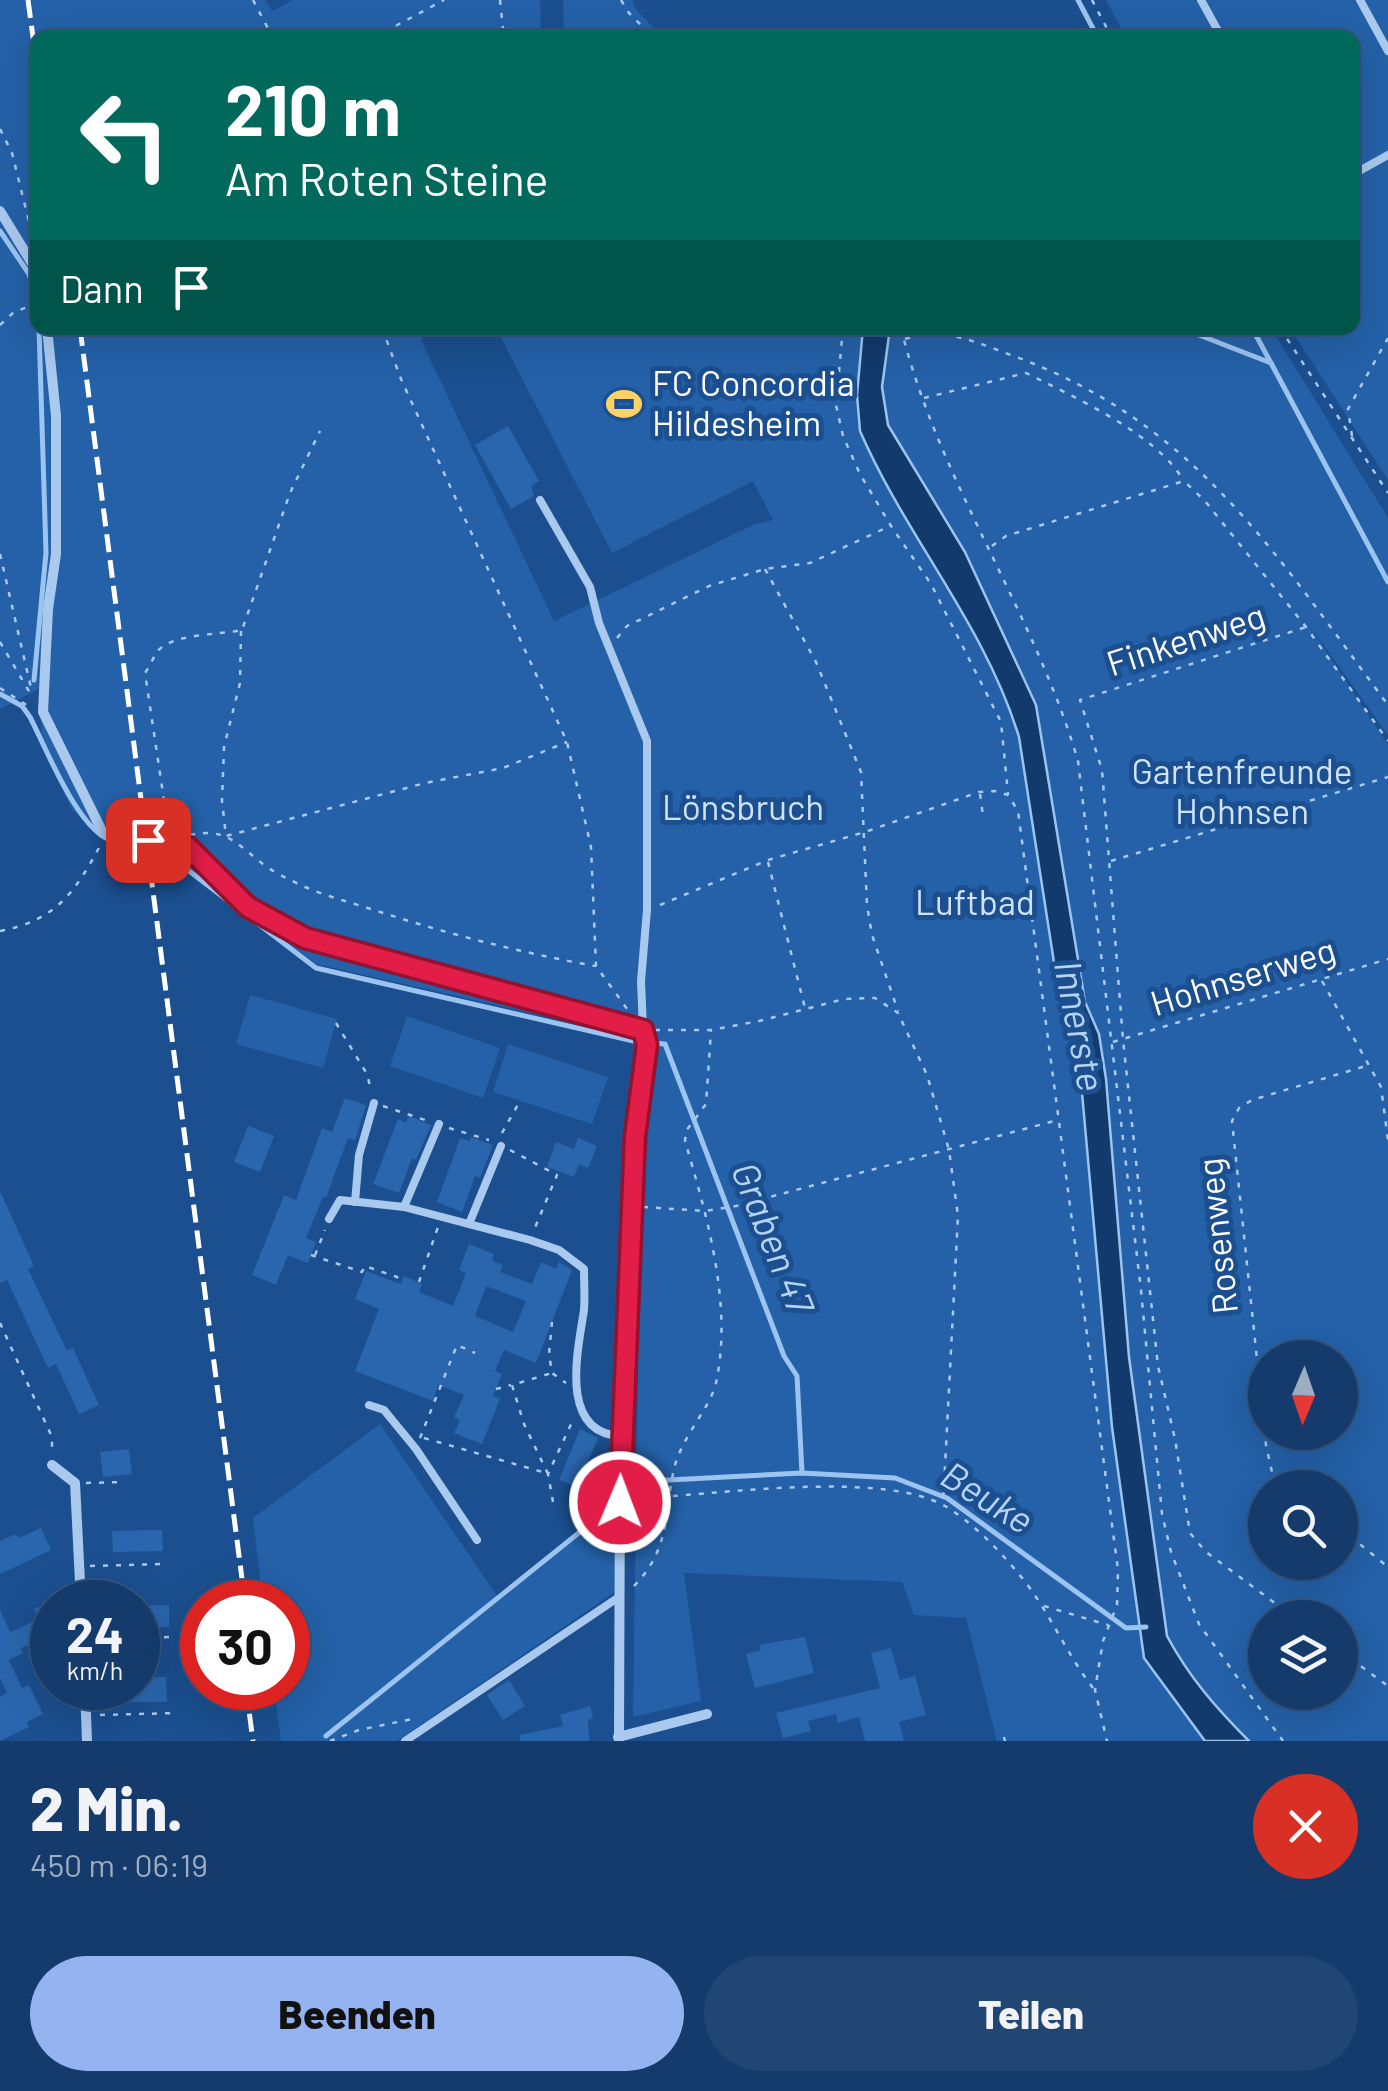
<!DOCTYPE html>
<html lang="de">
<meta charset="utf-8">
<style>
:root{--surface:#143b6b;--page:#214673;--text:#f1f3f6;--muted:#9dadc1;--line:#33557e;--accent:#95b2f1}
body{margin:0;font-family:Barlow,sans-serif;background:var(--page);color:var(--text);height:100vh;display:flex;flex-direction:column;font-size:38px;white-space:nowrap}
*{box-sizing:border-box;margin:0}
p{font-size:32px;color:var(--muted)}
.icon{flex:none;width:55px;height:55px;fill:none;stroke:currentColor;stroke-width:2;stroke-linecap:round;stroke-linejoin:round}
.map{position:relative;height:1741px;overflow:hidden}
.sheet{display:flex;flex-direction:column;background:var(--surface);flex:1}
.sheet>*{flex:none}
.guide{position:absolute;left:30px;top:30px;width:1330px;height:305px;border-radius:20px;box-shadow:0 10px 40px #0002,0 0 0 2px var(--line);background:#00695c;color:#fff;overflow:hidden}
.needle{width:65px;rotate:182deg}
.buttons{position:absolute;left:1248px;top:1340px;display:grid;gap:20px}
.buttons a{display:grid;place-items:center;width:110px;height:110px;border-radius:50%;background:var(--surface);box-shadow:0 10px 40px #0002,0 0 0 2px var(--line);font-size:50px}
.speed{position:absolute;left:30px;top:1580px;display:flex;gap:20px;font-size:50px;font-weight:700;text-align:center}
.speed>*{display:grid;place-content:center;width:130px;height:130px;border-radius:50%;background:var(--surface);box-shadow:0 10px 40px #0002,0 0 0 2px var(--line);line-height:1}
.speed small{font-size:25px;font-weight:400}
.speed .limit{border:15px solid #d22;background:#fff;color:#111}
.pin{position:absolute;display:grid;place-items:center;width:85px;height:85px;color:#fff;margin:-42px;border-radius:20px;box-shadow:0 5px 15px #0006}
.me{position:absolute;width:110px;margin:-55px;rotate:1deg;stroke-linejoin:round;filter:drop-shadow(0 0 8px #0008)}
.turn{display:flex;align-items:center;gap:35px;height:210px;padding:0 30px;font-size:45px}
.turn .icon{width:130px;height:130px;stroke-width:2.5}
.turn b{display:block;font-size:70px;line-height:85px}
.then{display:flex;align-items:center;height:95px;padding:0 30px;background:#0003;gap:20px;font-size:38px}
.round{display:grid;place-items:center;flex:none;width:105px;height:105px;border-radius:52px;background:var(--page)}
.overview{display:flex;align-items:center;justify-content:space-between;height:170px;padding:0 30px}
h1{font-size:60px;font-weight:800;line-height:75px}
.primary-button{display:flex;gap:20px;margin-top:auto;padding:20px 30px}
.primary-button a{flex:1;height:115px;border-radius:60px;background:var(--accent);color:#111;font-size:40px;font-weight:800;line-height:115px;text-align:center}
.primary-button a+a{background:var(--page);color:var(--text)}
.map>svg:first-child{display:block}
.green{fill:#2461a8;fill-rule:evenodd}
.water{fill:#123a6d;stroke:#9cc4f0;stroke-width:2.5}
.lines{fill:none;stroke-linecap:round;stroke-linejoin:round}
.stream{stroke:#9cc4f0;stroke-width:5}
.building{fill:#2a66ad;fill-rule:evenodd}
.path{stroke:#a9c9ee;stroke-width:2.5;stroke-dasharray:5 8;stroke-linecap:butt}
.service{stroke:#a9c9ee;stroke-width:8}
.minor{stroke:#a9c9ee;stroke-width:10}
.rail{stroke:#fff;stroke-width:5;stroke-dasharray:18 8;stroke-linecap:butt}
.route-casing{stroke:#92132f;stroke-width:25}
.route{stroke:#e11d48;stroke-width:18}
.labels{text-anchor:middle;stroke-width:10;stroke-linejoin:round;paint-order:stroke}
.poi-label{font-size:35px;fill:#fff;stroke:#1b4f8f;text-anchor:start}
.street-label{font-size:35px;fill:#fff;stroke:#1b4f8f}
.park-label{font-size:35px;fill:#cfe3fa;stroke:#1b4f8f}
.water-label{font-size:38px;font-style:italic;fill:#b5d3f5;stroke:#1b4f8f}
</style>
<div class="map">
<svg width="1388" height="1741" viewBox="0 0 1388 1741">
<rect width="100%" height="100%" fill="#1b4f8f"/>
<g class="green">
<path d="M0 0H265L272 11 293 0H540L541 37 38 38V328H427L421 340 554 621 753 525 773 520 753 481 612 553 496 328H863L857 395 860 431C906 537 985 625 1019 737L1062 1014 1078 1048 1112 1427 1144 1658 1205 1741H997L966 1618 914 1615 902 1582 684 1573 701 1701 633 1717 641 1152 653 1041 316 964 177 863 109 842 72 810 42 747 39 689 0 709Z"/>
<polygon points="563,0 632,0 635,8 662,37 564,37"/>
<polygon points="1106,0 1388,0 1388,480 1290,328 1352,328 1352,38 1126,37"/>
<path d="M890 328H1271L1388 518V735L1307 622 1388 745V1741H1249C1216 1708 1189 1677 1167 1636L1129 1357 1099 1034 1085 1002 1036 705 965 552 888 425 882 387ZM1265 1358H1340V1432H1265ZM1265 1488H1340V1562H1265ZM1265 1618H1340V1692H1265Z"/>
<polygon points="250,995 337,1019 323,1068 236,1044"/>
<polygon points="407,1016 500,1048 483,1098 390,1066"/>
<polygon points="508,1044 608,1077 592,1124 493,1092"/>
<polygon points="380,1424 497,1596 615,1507 616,1591 397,1741 281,1741 274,1688 288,1688 288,1602 263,1602 253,1518"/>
</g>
<path class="water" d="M863 328H890L882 387 888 425 965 552 1036 705 1085 1002 1099 1034 1106 1079 1129 1357 1167 1636C1189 1677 1216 1708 1249 1741H1205L1144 1658 1112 1427 1078 1048 1062 1014 1019 737C985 625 906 537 860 431L857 395Z"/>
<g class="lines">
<g class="stream">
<polyline points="1078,0 1098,38"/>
<polyline points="0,231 29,274 37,298"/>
<polyline points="1181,328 1271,363 1388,582"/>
<polyline points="1252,328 1271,363"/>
<polyline points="34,680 46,553 39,328"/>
<path d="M0 694 22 706 30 717C46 748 79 833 113 841"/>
<polyline points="129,845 172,858 316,968 638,1042"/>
<polyline points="651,1043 665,1044 784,1356 797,1376 802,1473"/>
<polyline points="650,1481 802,1473 895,1478 947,1498 1126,1628 1146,1627"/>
<polyline points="326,1736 611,1507"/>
</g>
</g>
<g class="building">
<polygon points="508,426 539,481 531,486 534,496 511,509 475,445"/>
<polygon points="345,1098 366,1105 355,1141 348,1138 326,1198 323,1197 306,1238 316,1242 308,1263 288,1255 276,1285 252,1275 284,1195 296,1200 322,1128 332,1132"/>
<polygon points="409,1116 431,1125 416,1160 412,1158 399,1193 373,1184 398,1119 406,1123"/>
<polygon points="248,1126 274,1136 260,1172 234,1162"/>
<polygon points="471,1137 493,1145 480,1178 475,1176 462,1212 437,1202 460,1138 470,1141"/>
<polygon points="578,1138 597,1146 588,1168 579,1164 574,1177 547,1167 556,1142 574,1149"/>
<polygon points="0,1191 34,1266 28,1269 67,1351 73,1348 99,1405 79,1414 56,1364 48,1368 7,1280 0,1283"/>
<path d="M469 1244 494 1254 492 1261 503 1265 500 1272 532 1284 541 1262 556 1269 559 1262 572 1270 536 1363 504 1350 495 1371 502 1374 493 1396 500 1399 482 1444 454 1433 460 1420 454 1417 464 1395 438 1385 433 1401 355 1371 379 1309 355 1299 366 1271 401 1284 404 1276 422 1284 419 1292 453 1306 466 1273 459 1270ZM486 1286 526 1301 513 1332 475 1316Z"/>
<polygon points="580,1429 598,1438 577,1487 559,1480"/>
<polygon points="129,1449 132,1474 103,1477 100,1452"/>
<polygon points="41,1528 51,1550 0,1574 0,1541 16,1534 19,1538"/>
<polygon points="162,1530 163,1551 113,1552 112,1531"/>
<polygon points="52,1601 52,1626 33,1635 36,1642 21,1648 23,1653 9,1660 22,1688 29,1685 43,1714 27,1722 29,1727 0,1741 0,1697 7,1693 0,1678 0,1610 10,1632 39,1619 34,1609"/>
<polygon points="169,1605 169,1627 138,1628 138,1606"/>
<polygon points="805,1637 814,1673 755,1688 746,1654 761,1650 759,1645"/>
<polygon points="891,1648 900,1680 915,1676 926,1715 899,1722 904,1741 865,1741 859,1717 838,1723 836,1714 808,1721 811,1731 783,1738 776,1713 880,1688 871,1653"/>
<polygon points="138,1677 166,1677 167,1702 121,1702 120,1688 138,1688"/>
<polygon points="509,1680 525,1706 503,1720 487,1695"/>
<polygon points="590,1706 593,1718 588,1720 589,1741 520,1741 520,1735 563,1726 560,1715"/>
</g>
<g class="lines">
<g class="path">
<polyline points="253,0 273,38"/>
<polyline points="500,0 504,38"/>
<polyline points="621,0 629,13 654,38"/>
<polyline points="1092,0 1112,38"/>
<polyline points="373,38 444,0"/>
<polyline points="0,129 12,153 33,238"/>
<polyline points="0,325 14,312 38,303"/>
<polyline points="382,328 401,379 567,742 591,847 596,966 630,1013"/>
<polyline points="843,328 836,405 843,436 860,474 891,526 931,584 1001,722 1008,794"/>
<path d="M901 328C938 480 1034 611 1078 761L1141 1290 1162 1514 1171 1552 1199 1624 1283 1741"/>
<polyline points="1280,328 1388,493"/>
<polyline points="316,331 325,328"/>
<path d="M905 339C942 327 974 341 1008 354 1195 420 1276 555 1388 705"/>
<path d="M924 398 1026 373C1072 396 1157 434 1183 480"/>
<polyline points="1352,436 1348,409 1388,338"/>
<polyline points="992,546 1006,536 1184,481 1205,501 1306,627 1388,741"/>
<polyline points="0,554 31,688"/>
<polyline points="765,569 816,662 861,772 867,905 872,935 898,1011"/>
<polyline points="241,631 240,683 224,747 222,801 226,836 425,783 503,768 567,742"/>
<polyline points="617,638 627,626 709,586 765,569 810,563 888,527"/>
<polyline points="0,642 30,693"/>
<polyline points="0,688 28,706"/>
<polyline points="980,794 983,816"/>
<path d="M168 827 145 673C150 666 153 658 157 652 171 633 221 635 242 630L290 493 320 431"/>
<path d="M190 835C224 828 234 841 258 860 270 871 290 880 305 887 326 896 349 902 371 909 444 933 518 952 595 966"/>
<polyline points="1111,861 1388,777"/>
<polyline points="768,862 805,1008"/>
<polyline points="660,905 768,860 865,832 979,792 995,791 1008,795 1018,811 1118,1570 1117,1605 1103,1641 1095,1690 1107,1741"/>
<path d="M0 931C57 920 75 892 101 844"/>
<polyline points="1322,981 1381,1087 1388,1140"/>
<polyline points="336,1023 367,1074 371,1090"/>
<polyline points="655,1030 711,1030 759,1021 844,999 875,998 898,1013 927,1075 949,1150 958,1216 943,1505"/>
<polyline points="1113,1042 1388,959"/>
<polyline points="383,1106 428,1121"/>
<polyline points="449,1128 489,1140"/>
<polyline points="502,1133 520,1101"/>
<polyline points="510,1150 557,1175 534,1230"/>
<polyline points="643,1207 705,1211 736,1206 1058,1120"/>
<polyline points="311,1255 362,1272 365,1266 397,1277 401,1284"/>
<polyline points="315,1255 325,1230"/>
<polyline points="419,1282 438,1227"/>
<polyline points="552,1322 549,1354 552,1373 566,1383"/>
<polyline points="0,1323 52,1437 52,1454"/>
<polyline points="496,1389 511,1385"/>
<polyline points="420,1438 457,1345 475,1353"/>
<polyline points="424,1438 546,1473"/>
<polyline points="548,1474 524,1424 512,1385 552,1373"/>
<polyline points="86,1483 123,1482"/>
<polyline points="1292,1488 1272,1472 1266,1445 1232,1121 1239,1108 1252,1100 1369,1065"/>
<path d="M673 1496C742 1491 887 1473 945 1506 973 1523 997 1548 1018 1573 1048 1608 1065 1652 1093 1688"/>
<polyline points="553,1502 548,1474 573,1420"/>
<polyline points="1340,1528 1388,1567"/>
<polyline points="90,1566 164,1564"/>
<path d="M634 1586C672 1547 663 1513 675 1465 684 1434 710 1408 716 1383 733 1305 707 1216 685 1141L686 1131 706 1104 711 1031"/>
<polyline points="1044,1606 1108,1625"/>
<polyline points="1295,1618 1206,1552 1190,1533 1175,1439 1158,1366 1123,1040 1102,770 1080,700 1306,627"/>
<polyline points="138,1638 171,1637"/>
<polyline points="1340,1651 1388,1686"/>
<polyline points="100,1715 178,1713"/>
<polyline points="1004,1737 1005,1741"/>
<polyline points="330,1741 359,1730 417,1718"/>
</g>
<g class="service">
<polyline points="1201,0 1222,38"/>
<polyline points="1360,0 1388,51"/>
<polyline points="1352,175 1388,155"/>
<polyline points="540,500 590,587 599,623 647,741 647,910 641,981 643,1030"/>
<polyline points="355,1202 359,1155 374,1103"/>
<polyline points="404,1207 439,1124"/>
<path d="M329 1219 340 1200 404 1207 530 1240 559 1250 584 1269C584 1283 585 1296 584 1310 578 1350 558 1433 621 1436"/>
<polyline points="469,1224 501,1146"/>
<polyline points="369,1405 384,1410 416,1449 477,1540"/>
<polyline points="595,1469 620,1471"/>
<polyline points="405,1741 619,1597"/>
</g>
<g class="minor">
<polyline points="0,211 38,273"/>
<polyline points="47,328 56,416 56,554 48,609 43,712 103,833 125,842 171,840 187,847 248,907 305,938 643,1030 647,1045 635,1137 620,1471 619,1741"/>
<polyline points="52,1465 75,1483 81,1602"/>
<polyline points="85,1688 87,1741"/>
<polyline points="618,1737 707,1714"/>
</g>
<g class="rail">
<polyline points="28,0 38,74"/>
<polyline points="80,328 245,1602"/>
<polyline points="246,1688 253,1741"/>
</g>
</g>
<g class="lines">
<defs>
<polyline id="route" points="148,840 171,840 188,847 248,907 305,938 643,1030 647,1045 635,1136 620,1502"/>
</defs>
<use href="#route" class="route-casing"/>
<use href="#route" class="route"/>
</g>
<defs>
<symbol id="stadium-bare" viewBox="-9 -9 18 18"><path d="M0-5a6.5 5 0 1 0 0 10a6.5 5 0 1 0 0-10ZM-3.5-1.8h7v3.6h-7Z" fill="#ffd166" stroke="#1b4f8f" stroke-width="2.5" paint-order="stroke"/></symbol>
</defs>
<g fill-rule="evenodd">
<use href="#stadium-bare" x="599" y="379" width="50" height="50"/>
</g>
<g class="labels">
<g class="poi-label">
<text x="652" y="396">FC Concordia<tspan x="652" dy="40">Hildesheim</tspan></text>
</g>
<g class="street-label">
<text transform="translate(1186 640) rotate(-18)" y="12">Finkenweg</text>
<text transform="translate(1243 977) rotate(-17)" y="12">Hohnserweg</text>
<text transform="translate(1218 1236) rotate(-96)" y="12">Rosenweg</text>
</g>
<g class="park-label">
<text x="1242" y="784">Gartenfreunde<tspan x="1242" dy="40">Hohnsen</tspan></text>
<text x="743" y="820">Lönsbruch</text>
<text x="975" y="915">Luftbad</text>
</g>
<g class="water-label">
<text transform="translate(1079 1026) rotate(79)" y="13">Innerste</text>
<text transform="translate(772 1238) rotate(68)" y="13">Graben 47</text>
<text transform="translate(987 1498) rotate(32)" y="13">Beuke</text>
</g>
</g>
</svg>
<div class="buttons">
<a><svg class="needle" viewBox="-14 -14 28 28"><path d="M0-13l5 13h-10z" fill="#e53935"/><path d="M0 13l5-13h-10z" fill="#9dadc1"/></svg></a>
<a><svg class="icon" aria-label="search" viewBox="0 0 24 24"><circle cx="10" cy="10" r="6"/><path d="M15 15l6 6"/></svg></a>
<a><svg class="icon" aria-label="layers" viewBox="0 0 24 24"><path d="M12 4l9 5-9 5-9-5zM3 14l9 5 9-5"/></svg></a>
</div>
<div class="speed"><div>24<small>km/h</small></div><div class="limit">30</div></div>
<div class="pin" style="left:148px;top:840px;background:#d93025"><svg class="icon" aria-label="arrive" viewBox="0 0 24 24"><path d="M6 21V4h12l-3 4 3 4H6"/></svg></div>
<svg class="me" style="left:620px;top:1502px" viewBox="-20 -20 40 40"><circle r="17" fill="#e11d48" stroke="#fff" stroke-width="3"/><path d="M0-11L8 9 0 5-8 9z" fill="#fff"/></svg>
<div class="guide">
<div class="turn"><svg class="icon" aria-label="left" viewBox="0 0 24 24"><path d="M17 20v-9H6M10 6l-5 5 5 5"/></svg><div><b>210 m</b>Am Roten Steine</div></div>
<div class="then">Dann<svg class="icon" aria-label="arrive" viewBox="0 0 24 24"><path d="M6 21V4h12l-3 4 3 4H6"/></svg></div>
</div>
</div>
<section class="sheet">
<div class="overview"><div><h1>2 Min.</h1><p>450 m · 06:19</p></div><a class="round" style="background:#d93025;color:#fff"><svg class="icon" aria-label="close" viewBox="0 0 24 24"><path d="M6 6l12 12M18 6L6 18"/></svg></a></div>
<div class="primary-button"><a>Beenden</a><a>Teilen</a></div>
</section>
